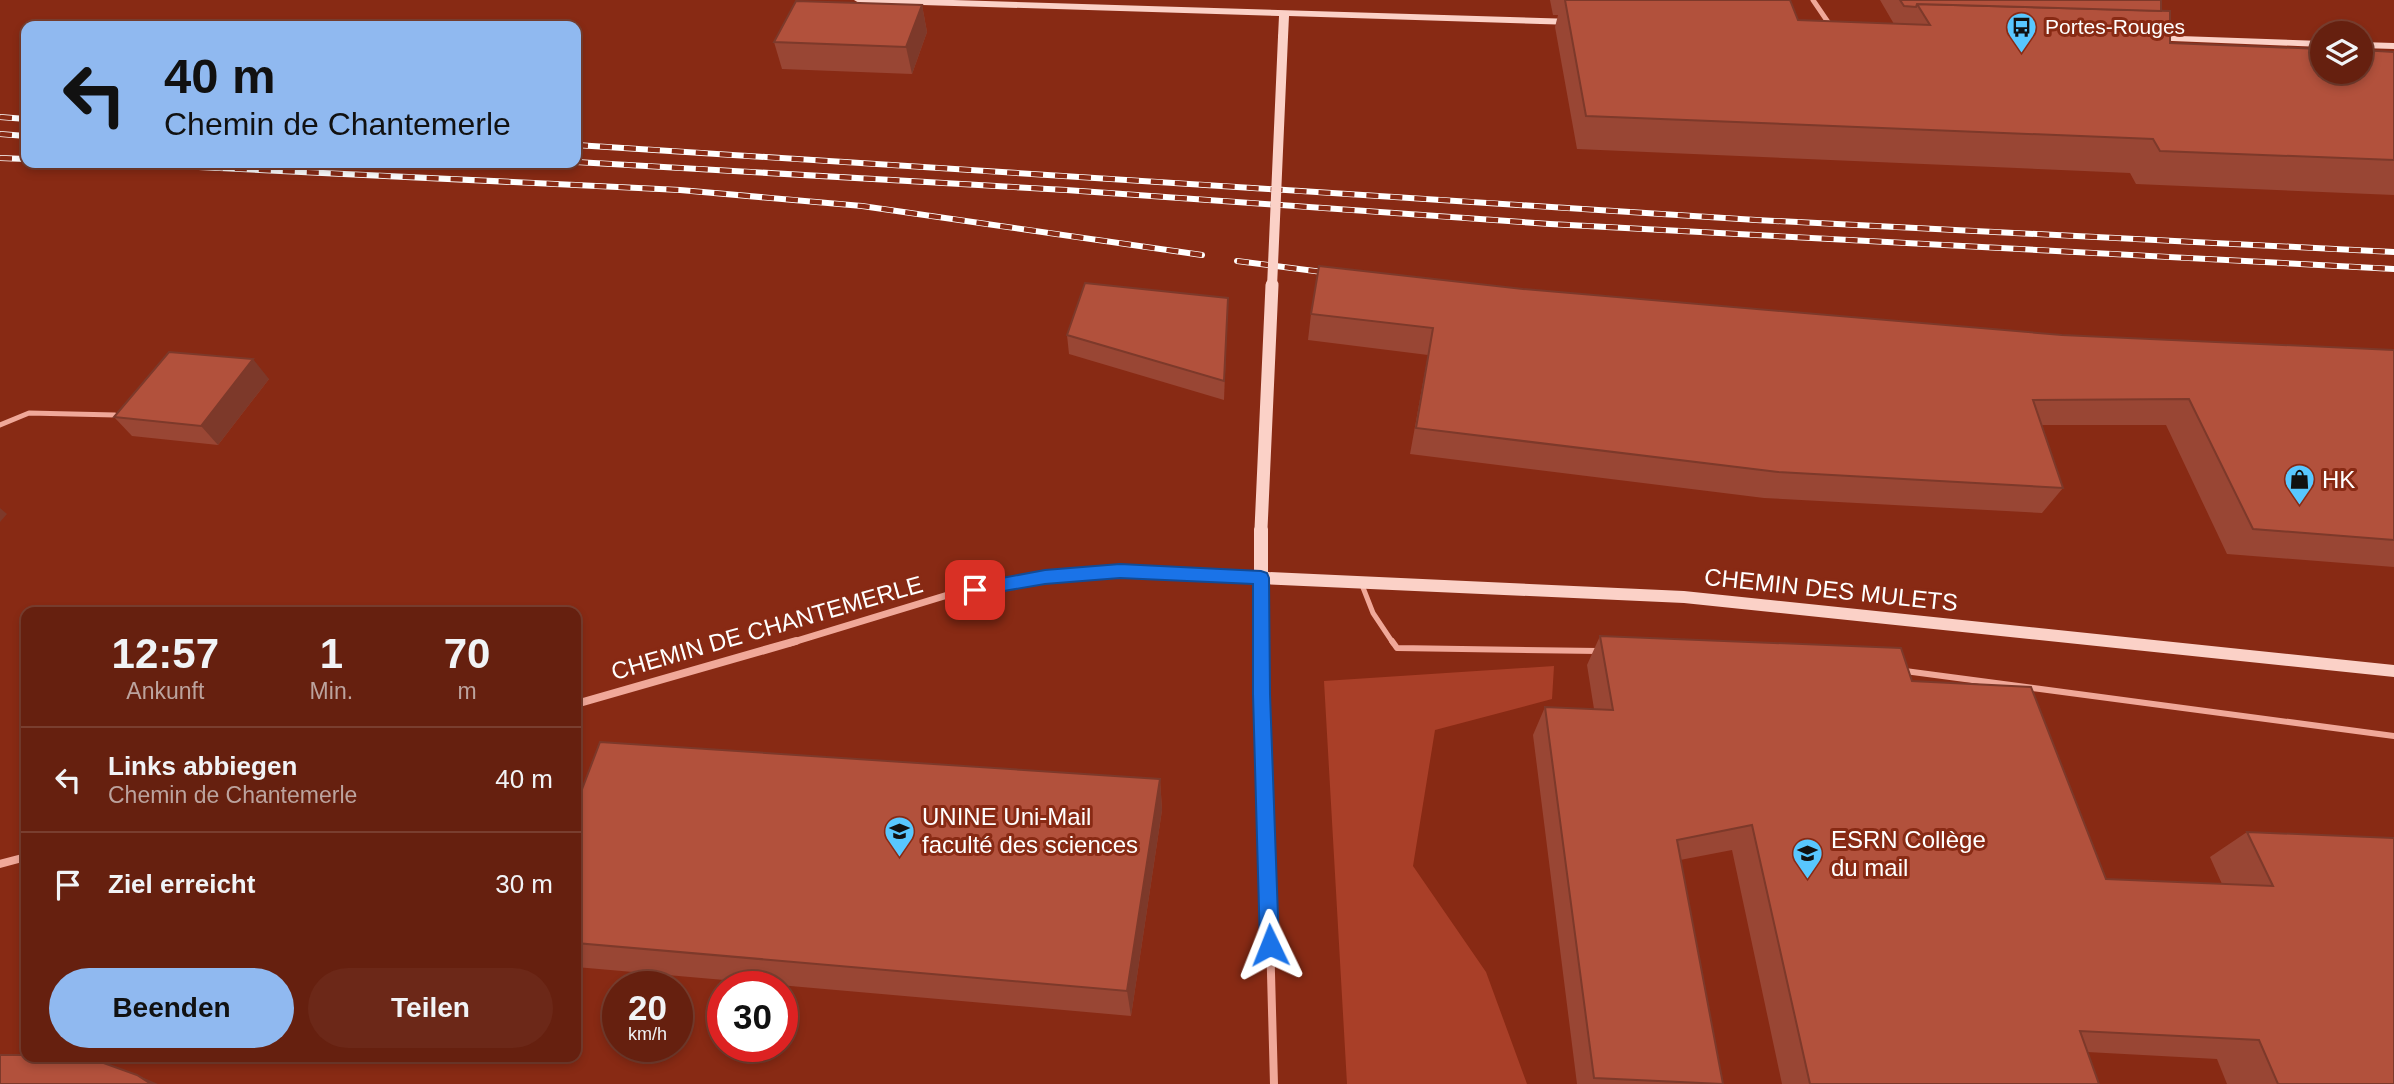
<!DOCTYPE html>
<html lang="de">
<meta charset="utf-8">
<style>
:root{--surface:#66200f;--page:#6c2818;--text:#f1f3f6;--muted:#bca39e;--line:#793e2f;--accent:#90b9f0}
body{margin:0;font-family:Helvetica,sans-serif;background:var(--page);color:var(--text);height:100vh;display:flex;flex-direction:column;font-size:26px;white-space:nowrap}
*{box-sizing:border-box;margin:0}
p{font-size:23px;color:var(--muted)}
.icon{flex:none;width:38px;height:38px;fill:none;stroke:currentColor;stroke-width:2;stroke-linecap:round;stroke-linejoin:round}
.map{position:relative;flex:1;overflow:hidden}
.drawer{position:absolute;left:21px;top:607px;width:560px;height:455px;display:flex;flex-direction:column;background:var(--surface);border-radius:14px;box-shadow:0 4px 10px #0003,0 0 0 2px var(--line)}
.drawer>*{flex:none}
.guide{position:absolute;left:21px;top:21px;width:560px;height:147px;border-radius:14px;box-shadow:0 4px 10px #0003,0 0 0 2px var(--line);background:#90b9f0;color:#111;overflow:hidden}
.fabs{position:absolute;left:2310px;top:21px;display:grid;gap:14px}
.fabs a{display:grid;place-items:center;width:63px;height:63px;border-radius:50%;background:var(--surface);box-shadow:0 4px 10px #0003,0 0 0 2px var(--line);font-size:35px}
.speed{position:absolute;left:602px;top:971px;display:flex;gap:14px;font-size:35px;font-weight:700;text-align:center}
.speed>*{display:grid;place-content:center;width:91px;height:91px;border-radius:50%;background:var(--surface);box-shadow:0 4px 10px #0003,0 0 0 2px var(--line);line-height:1}
.speed small{font-size:18px;font-weight:400}
.speed .limit{border:10px solid #d22;background:#fff;color:#111}
.pin{position:absolute;display:grid;place-items:center;width:60px;height:60px;color:#fff;margin:-30px;border-radius:14px;box-shadow:0 4px 10px #0006}
.me{position:absolute;width:77px;margin:-38px;rotate:358deg;stroke-linejoin:round;filter:drop-shadow(0 0 5px #0008)}
.turn{display:flex;align-items:center;gap:24px;height:147px;padding:0 28px;font-size:32px}
.turn .icon{width:91px;height:91px;stroke-width:2.5}
.turn b{display:block;font-size:49px;line-height:60px}
.eta{display:flex;justify-content:space-evenly;align-items:center;height:119px;text-align:center}
.eta b{font-size:42px;font-weight:600;line-height:49px}
.action{display:flex;gap:14px;margin-top:auto;padding:14px 28px}
.action a{flex:1;height:80px;border-radius:42px;background:var(--accent);color:#111;font-size:28px;font-weight:600;line-height:80px;text-align:center}
.action a+a{background:var(--page);color:var(--text)}
ul{padding:0;list-style:none}
li{display:flex;align-items:center;gap:21px;height:105px;padding:0 28px;border-top:2px solid var(--line)}
li div{flex:1}
li b{display:block;font-size:26px}
li em{font-style:normal}
.map>svg:first-child{display:block}
.green{fill:#a93f28}
.lines{fill:none;stroke-linecap:round;stroke-linejoin:round}
.lane-far1{stroke:#f0a899;stroke-width:5}
.lane{stroke:#f0a899;stroke-width:6}
.street-far2{stroke:#f0a899;stroke-width:5}
.street-far1{stroke:#f0a899;stroke-width:7}
.street{stroke:#f0a899;stroke-width:8}
.secondary{fill:#fbd1c7;fill-rule:evenodd}
.rail-casing{stroke:#fff;stroke-width:6}
.rail{stroke:#882a14;stroke-width:4.5;stroke-dasharray:12;stroke-linecap:butt}
.secondary-bridge-far1{stroke:#fbd1c7;stroke-width:10}
.secondary-bridge{stroke:#fbd1c7;stroke-width:13}
.wall{fill:#994634}
.shaded-wall{fill:#7d392a}
.building{fill:#b2513c;stroke:#7d392a;stroke-width:2}
.route{fill:#1a73e8;stroke:#114b97;stroke-width:2}
.labels{text-anchor:middle;stroke-width:6;stroke-linejoin:round;paint-order:stroke}
.far-poi-label{font-size:21px;fill:#fff;stroke:#882a14;text-anchor:start}
.poi-label{font-size:24px;fill:#fff;stroke:#882a14;text-anchor:start}
.street-label{font-size:24px;fill:#fff;stroke:#882a14}
</style>
<div class="map">
<svg width="2394" height="1084" viewBox="0 0 2394 1084">
<rect width="100%" height="100%" fill="#882a14"/>
<polygon class="green" points="1554,666 1552,699 1435,730 1413,866 1486,972 1527,1084 1347,1084 1324,681"/>
<g class="lines">
<g class="lane-far1">
<polyline points="0,425 29,413 115,415"/>
<polyline points="1362,585 1373,613 1393,643"/>
</g>
<g class="lane">
<polyline points="1392,641 1397,648 1598,651"/>
<polyline points="1905,671 2394,736"/>
</g>
<polyline class="street-far2" points="1813,0 1832,28"/>
<polyline class="street-far1" points="790,643 951,594 1045,577 1120,571 1261,578 1262,643"/>
<g class="street">
<polyline points="1262,641 1274,1084"/>
<polyline points="576,704 796,641"/>
<polyline points="0,864 26,857"/>
</g>
<g class="secondary">
<polygon points="854,0 953,0 1574,19 1579,22 1574,25 1289,16 1288,37 1283,40 1278,37 1279,16 859,3"/>
<polygon points="2151,35 2322,41 2322,47 2148,40 2146,38"/>
<polygon points="2361,42 2394,43 2394,49 2361,48"/>
<polygon points="1261,523 1266,525 1268,529 1268,572 1684,591 2394,665 2394,677 1684,603 1261,584 1256,582 1254,578 1254,529 1256,525"/>
</g>
<defs>
<g id="rail">
<polyline points="0,117 26,119"/>
<polyline points="0,134 26,136"/>
<polyline points="576,145 1756,220 2394,252"/>
<polyline points="0,158 26,159"/>
<polyline points="576,162 1066,190 1550,224 2394,269"/>
<polyline points="115,163 680,190 862,206 1202,255"/>
<polyline points="1237,261 1338,274"/>
</g>
</defs>
<use href="#rail" class="rail-casing"/>
<use href="#rail" class="rail"/>
<polyline class="secondary-bridge-far1" points="1272,287 1283,37"/>
<polyline class="secondary-bridge" points="1261,529 1272,285"/>
</g>
<g class="wall">
<polygon points="1550,0 1790,0 1798,20 1894,24 1880,0 2161,0 2161,11 2170,43 2394,52 2394,195 2136,184 2130,173 1577,149 1555,27 1558,15 1553,15"/>
<polygon points="922,5 927,32 912,74 782,69 774,42"/>
<polygon points="1523,289 2062,335 2394,350 2394,567 2227,554 2166,425 2042,425 2063,488 2042,513 1764,498 1410,454 1428,355 1308,340 1311,314"/>
<polygon points="1228,298 1224,400 1069,354 1067,335"/>
<polygon points="269,379 218,445 132,436 114,417"/>
<polygon points="1600,636 1912,681 2106,879 2222,884 2210,857 2247,832 2394,1084 2227,1084 2217,1059 2087,1052 2099,1084 1782,1084 1732,850 1680,860 1723,1084 1577,1084 1533,735 1545,707 1594,709 1587,665"/>
<polygon points="1160,779 1162,810 1131,1016 576,967 576,805"/>
</g>
<g class="shaded-wall">
<polygon points="922,5 927,32 912,74 906,47"/>
<polygon points="253,359 269,379 218,445 201,426"/>
<polygon points="0,508 7,514 0,522"/>
<polygon points="1160,779 1162,810 1131,1016 1127,991"/>
<polygon points="137,1075 158,1084 151,1084"/>
</g>
<g class="building">
<polygon points="1565,0 1790,0 1798,20 1930,25 1917,4 2170,11 2170,43 2322,49 2322,72 2361,72 2361,50 2394,52 2394,160 2160,151 2153,139 1586,116"/>
<polygon points="1900,0 2161,0 2161,11 1917,4 1916,7 1904,6"/>
<polygon points="796,1 922,5 906,47 774,42"/>
<polygon points="1319,266 1523,289 2062,335 2394,350 2394,540 2253,529 2189,399 2033,400 2063,488 1778,472 1416,428 1433,328 1311,314"/>
<polygon points="1085,283 1228,298 1224,381 1067,335"/>
<polygon points="169,352 253,359 201,426 114,417"/>
<polygon points="1600,636 1901,648 1912,681 2031,687 2106,879 2273,886 2247,832 2394,838 2394,1084 2278,1084 2259,1040 2080,1031 2099,1084 1810,1084 1752,825 1677,840 1723,1084 1594,1078 1545,707 1613,710"/>
<polygon points="600,742 1160,779 1127,991 576,943 576,805"/>
<polygon points="0,1055 26,1055 26,1057 87,1057 137,1075 151,1084 0,1084"/>
</g>
<polygon class="route" points="1120,564 1261,571 1267,573 1269,578 1270,694 1279,945 1277,952 1270,955 1263,952 1260,945 1253,694 1253,584 1120,578 1045,584 975,596 969,594 966,590 969,585 975,583 1045,570"/>
<defs>
<symbol id="bus-pin" viewBox="-11 -11 22 30"><path d="M0 17L-7.5 6A9.5 9.5 0 1 1 7.5 6Z" fill="#58c7ff" stroke="#882a14"/><path d="M-5-6H5V4H4V6H2V4H-2V6H-4V4H-5ZM-3.5-4V0h7V-4ZM-3.5 1.2v1.5H-2V1.2ZM2 1.2v1.5H3.5V1.2Z" fill="#111"/></symbol>
<symbol id="shop-pin" viewBox="-11 -11 22 30"><path d="M0 17L-7.5 6A9.5 9.5 0 1 1 7.5 6Z" fill="#58c7ff" stroke="#882a14"/><path d="M-5-2.5h2.3a2.7 3.5 0 0 1 5.4 0H5L5.5 6h-11ZM-1.5-2.5h3a1.5 2.3 0 0 0-3 0Z" fill="#111"/></symbol>
<symbol id="university-pin" viewBox="-11 -11 22 30"><path d="M0 17L-7.5 6A9.5 9.5 0 1 1 7.5 6Z" fill="#58c7ff" stroke="#882a14"/><path d="M0-5L7-2L0 1L-7-2ZM-4 1L0 2.5L4 1V4Q0 6-4 4Z" fill="#111"/></symbol>
<symbol id="school-pin" viewBox="-11 -11 22 30"><path d="M0 17L-7.5 6A9.5 9.5 0 1 1 7.5 6Z" fill="#58c7ff" stroke="#882a14"/><path d="M0-5L7-2L0 1L-7-2ZM-4 1L0 2.5L4 1V4Q0 6-4 4Z" fill="#111"/></symbol>
</defs>
<g fill-rule="evenodd">
<use href="#bus-pin" x="2004" y="10" width="35" height="47"/>
<use href="#shop-pin" x="2282" y="462" width="35" height="47"/>
<use href="#university-pin" x="882" y="814" width="35" height="47"/>
<use href="#school-pin" x="1790" y="836" width="35" height="47"/>
</g>
<g class="labels">
<g class="far-poi-label">
<text x="2045" y="34">Portes-Rouges</text>
</g>
<g class="poi-label">
<text x="2322" y="488">HK</text>
<text x="922" y="825">UNINE Uni-Mail<tspan x="922" dy="28">faculté des sciences</tspan></text>
<text x="1831" y="848">ESRN Collège<tspan x="1831" dy="28">du mail</tspan></text>
</g>
<g class="street-label">
<text transform="translate(1831 590) rotate(6)" y="8">CHEMIN DES MULETS</text>
<text transform="translate(767 628) rotate(-16)" y="8">CHEMIN DE CHANTEMERLE</text>
</g>
</g>
</svg>
<div class="fabs">
<a><svg class="icon" aria-label="layers" viewBox="0 0 24 24"><path d="M12 4l9 5-9 5-9-5zM3 14l9 5 9-5"/></svg></a>
</div>
<div class="speed"><div>20<small>km/h</small></div><div class="limit">30</div></div>
<div class="pin" style="left:975px;top:590px;background:#d93025"><svg class="icon" aria-label="arrive" viewBox="0 0 24 24"><path d="M6 21V4h12l-3 4 3 4H6"/></svg></div>
<svg class="me" style="left:1270px;top:945px" viewBox="-20 -20 40 40"><path d="M0-17L14 15 0 8-14 15z" fill="#1a73e8" stroke="#fff" stroke-width="4"/></svg>
<div class="guide">
<div class="turn"><svg class="icon" aria-label="left" viewBox="0 0 24 24"><path d="M17 20v-9H6M10 6l-5 5 5 5"/></svg><div><b>40 m</b>Chemin de Chantemerle</div></div>
</div>
<section class="drawer">
<div class="eta">
<div><b>12:57</b><p>Ankunft</p></div>
<div><b>1</b><p>Min.</p></div>
<div><b>70</b><p>m</p></div>
</div>
<ul>
<li><svg class="icon" aria-label="left" viewBox="0 0 24 24"><path d="M17 20v-9H6M10 6l-5 5 5 5"/></svg><div><b>Links abbiegen</b><p>Chemin de Chantemerle</p></div><em>40 m</em></li>
<li><svg class="icon" aria-label="arrive" viewBox="0 0 24 24"><path d="M6 21V4h12l-3 4 3 4H6"/></svg><div><b>Ziel erreicht</b></div><em>30 m</em></li>
</ul>
<div class="action"><a>Beenden</a><a>Teilen</a></div>
</section>
</div>
